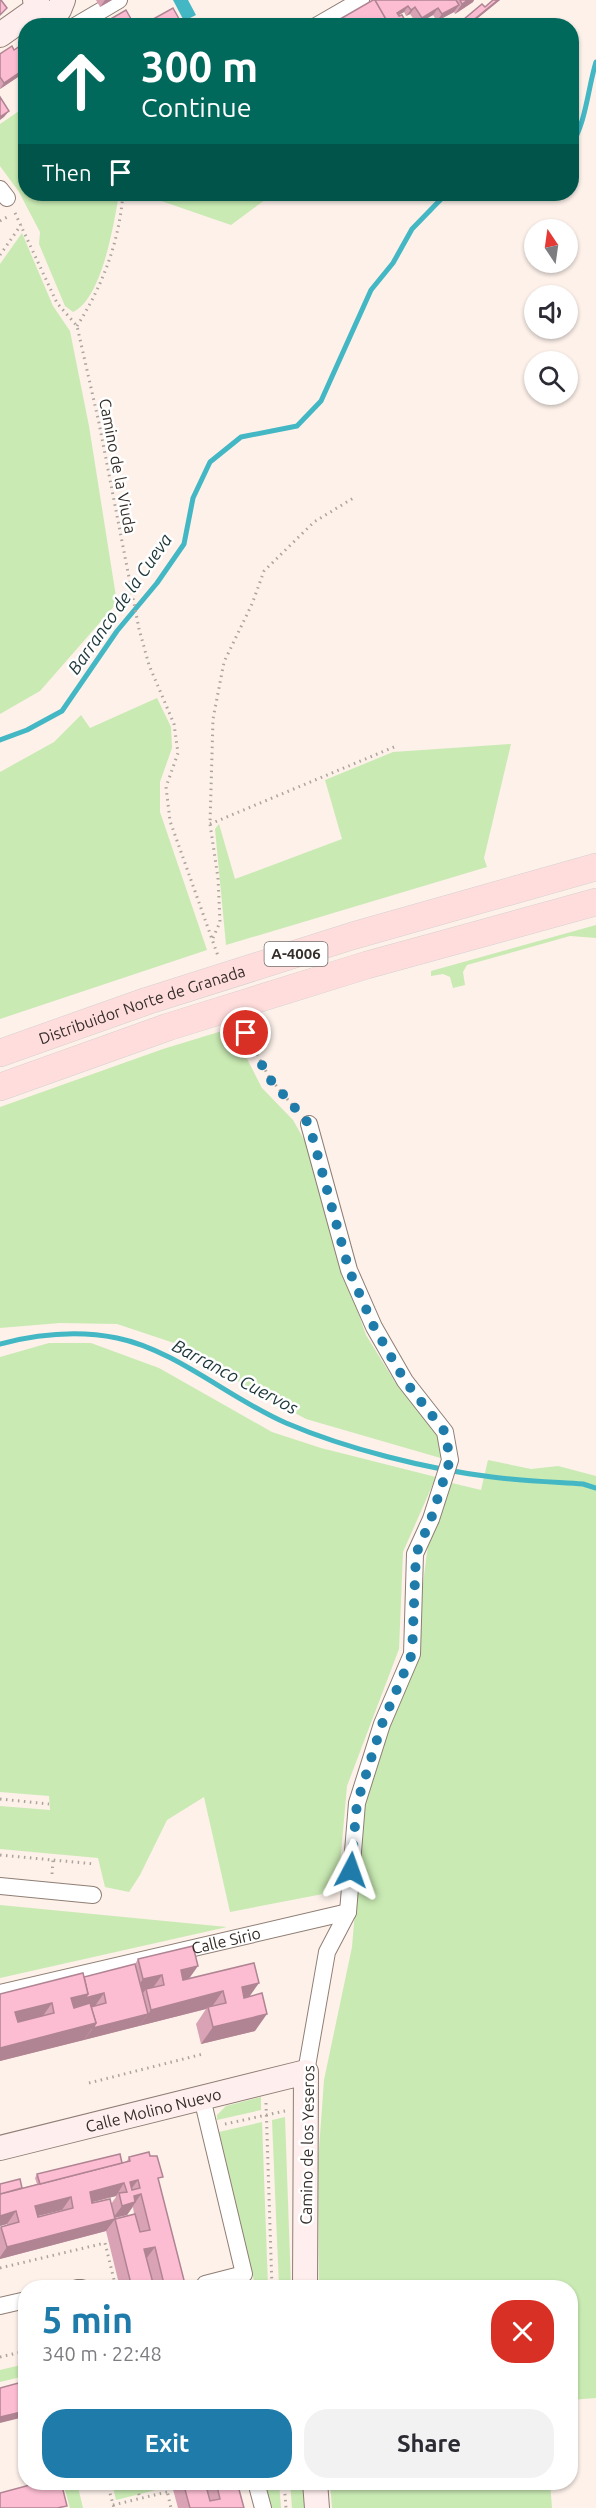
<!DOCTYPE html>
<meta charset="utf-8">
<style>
:root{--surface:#fff;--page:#f2f2f3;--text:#2b2b33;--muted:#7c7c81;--accent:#1f7ba9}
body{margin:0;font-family:Ubuntu,sans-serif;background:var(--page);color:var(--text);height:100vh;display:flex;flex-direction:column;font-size:22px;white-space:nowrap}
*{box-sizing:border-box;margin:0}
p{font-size:20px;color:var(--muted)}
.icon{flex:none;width:33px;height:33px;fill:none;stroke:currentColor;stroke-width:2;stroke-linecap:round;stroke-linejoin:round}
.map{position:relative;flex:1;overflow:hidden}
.details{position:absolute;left:18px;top:2280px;width:560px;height:210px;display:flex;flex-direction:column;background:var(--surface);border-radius:24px;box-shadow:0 2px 4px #0004}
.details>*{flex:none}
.hud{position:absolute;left:18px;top:18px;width:561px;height:183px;border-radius:24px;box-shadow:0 2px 4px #0004;background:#00695c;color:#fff;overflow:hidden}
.needle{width:39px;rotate:347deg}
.fabs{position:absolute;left:524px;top:219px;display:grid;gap:12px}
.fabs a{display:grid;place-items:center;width:54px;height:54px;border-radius:50%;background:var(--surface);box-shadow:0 2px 4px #0004;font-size:30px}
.pin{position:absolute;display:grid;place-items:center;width:51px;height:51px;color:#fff;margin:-26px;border:3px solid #fff;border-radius:50%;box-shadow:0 2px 6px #0007}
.me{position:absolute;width:66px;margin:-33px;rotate:4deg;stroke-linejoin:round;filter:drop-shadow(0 0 4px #0008)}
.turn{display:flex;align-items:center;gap:21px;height:126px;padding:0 24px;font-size:27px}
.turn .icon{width:78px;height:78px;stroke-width:2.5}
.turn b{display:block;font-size:42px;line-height:51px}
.then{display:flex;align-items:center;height:57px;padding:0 24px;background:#0003;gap:12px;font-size:22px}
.round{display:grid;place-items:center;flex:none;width:63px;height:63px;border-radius:24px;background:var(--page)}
.summary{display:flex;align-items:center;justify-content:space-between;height:102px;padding:0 24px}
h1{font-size:36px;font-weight:700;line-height:45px;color:var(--accent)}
.primary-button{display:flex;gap:12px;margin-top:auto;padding:12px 24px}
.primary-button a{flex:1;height:69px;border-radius:24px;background:var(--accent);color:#fff;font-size:24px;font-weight:700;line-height:69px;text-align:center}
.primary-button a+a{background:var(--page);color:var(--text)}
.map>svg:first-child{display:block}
.green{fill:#c9eab3}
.water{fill:#44b7c4}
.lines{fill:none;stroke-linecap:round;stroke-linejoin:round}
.stream{stroke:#44b7c4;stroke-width:5}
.street-casing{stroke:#8f7e74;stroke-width:18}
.secondary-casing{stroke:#8f7e74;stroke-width:26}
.primary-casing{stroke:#d3d1d0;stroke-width:28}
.path{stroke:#aea49e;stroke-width:3;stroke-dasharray:1.5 4.5;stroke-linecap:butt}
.street{stroke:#fff;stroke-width:16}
.secondary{stroke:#fee;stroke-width:24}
.primary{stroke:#fdd;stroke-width:27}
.wall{fill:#d9a3b5;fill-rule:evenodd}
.shaded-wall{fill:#b08493}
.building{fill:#fcbdd2;stroke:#b08493;stroke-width:1.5;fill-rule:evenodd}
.route{stroke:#1f7ba9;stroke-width:10;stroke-dasharray:0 18}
.labels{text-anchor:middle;stroke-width:5;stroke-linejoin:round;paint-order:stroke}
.shield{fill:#fff;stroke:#726d6a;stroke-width:1.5}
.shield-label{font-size:15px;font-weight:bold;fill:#352e2a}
.street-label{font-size:16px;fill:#352e2a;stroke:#fff}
.water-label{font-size:18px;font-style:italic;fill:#1d3639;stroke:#fff}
</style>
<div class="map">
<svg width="596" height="2508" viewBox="0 0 596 2508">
<rect width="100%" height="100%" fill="#fdf1ea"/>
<g class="green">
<path d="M25 107 26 194H119C114 223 102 299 73 312L65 306 39 244 40 232 19 192 0 166V124Z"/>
<polygon points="141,194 273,194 231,225"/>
<polygon points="22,233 53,306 70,331 89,426 117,603 40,691 0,714 0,264"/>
<polygon points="157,698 171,727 172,748 160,782 160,812 207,950 0,1019 0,772 54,742 81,715 90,728"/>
<polygon points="511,744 484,858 487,867 226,945 215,829 219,824 235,879 342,839 325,780 393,752"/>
<polygon points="596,925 596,938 570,936 467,965 463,972 465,985 453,988 450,977 443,974 431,976 431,971"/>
<polygon points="235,1027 230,1050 241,1047 262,1088 293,1120 310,1150 346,1278 366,1335 395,1382 432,1423 440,1438 444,1459 306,1419 245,1386 186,1347 117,1324 60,1323 0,1328 0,1107 163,1049"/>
<polygon points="49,1343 91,1343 159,1368 272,1432 321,1448 436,1477 403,1552 399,1649 347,1786 339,1876 323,1894 230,1912 204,1797 167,1820 140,1875 129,1892 105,1887 98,1858 0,1849 0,1806 50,1810 49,1796 0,1792 0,1357"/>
<polygon points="488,1460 531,1469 558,1466 596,1476 596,2398 570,2400 570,2288 319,2288 318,2163 324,2080 352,1947 365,1791 416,1638 428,1545 452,1483 481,1490"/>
<polygon points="0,1905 227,1927 0,1978"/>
<polygon points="261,2097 261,2110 217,2120 217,2115 226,2106"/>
<polygon points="285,2117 291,2287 291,2288 279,2287 272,2120"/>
<polygon points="262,2122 268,2287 229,2287 254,2281 219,2132"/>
<polygon points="25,2364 25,2376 0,2382 0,2370"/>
<polygon points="63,2483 77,2483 83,2508 70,2508"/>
<polygon points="112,2483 158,2483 160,2489 116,2500"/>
<polygon points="264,2483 279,2483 281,2508 271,2508"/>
<polygon points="290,2483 303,2483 305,2508 292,2508"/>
<polygon points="330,2483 550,2483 552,2508 332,2508"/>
</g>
<polygon class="water" points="173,0 188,0 196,15 184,21"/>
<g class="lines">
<g class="stream">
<path d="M572 144C586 122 588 88 596 62"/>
<polyline points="0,740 27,730 62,711 117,631 157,583 184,544 193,498 210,462 241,437 297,426 321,401 371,290 393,263 412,229 446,194"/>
<path d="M0 1344C38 1334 77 1330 117 1338 176 1350 230 1399 286 1423 347 1449 427 1469 492 1477 522 1481 553 1482 583 1484L596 1488"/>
</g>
<defs>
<g id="street">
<polyline points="75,26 119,0"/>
<polyline points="316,26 361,0"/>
<polyline points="0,189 7,198"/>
<polyline points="0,1886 93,1895"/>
<path id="s1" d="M0 1993 348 1912"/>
<polyline points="306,2072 327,1952 348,1912 357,1803 382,1724 412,1654 415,1554 431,1519 450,1460 445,1432 405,1381 374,1327 349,1270 309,1124"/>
<polyline points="202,2098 244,2274 205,2284 206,2288"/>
<polyline points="77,2288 82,2288"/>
<polyline points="0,2306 26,2300"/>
<polyline points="256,2482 263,2508"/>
</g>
<g id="secondary">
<polyline points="35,0 42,12 51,14 59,10 63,0"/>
<polyline points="0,35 38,8"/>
<path id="s2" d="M0 2148 306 2072 305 2288"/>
<polyline points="315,2482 317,2508"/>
</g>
<g id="primary">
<path id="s3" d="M0 1053 147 1001 352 936 596 867"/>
<polyline points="0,1087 168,1027 367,965 596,902"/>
</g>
</defs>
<use href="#street" class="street-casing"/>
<use href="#secondary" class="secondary-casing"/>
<use href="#primary" class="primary-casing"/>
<g class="path">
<polyline points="15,213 57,303 77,326 99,423 139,629 149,665 174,724 178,753 166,787 170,821 218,956"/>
<polyline points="0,221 9,216"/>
<polyline points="0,255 21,225"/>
<path d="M77 326C103 285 119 242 123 194"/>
<polyline points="210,824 394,747"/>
<polyline points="213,938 220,922 218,878 210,824 213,719 224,662 252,604 264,571 314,522 355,497"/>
<polyline points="246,1033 269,1077 298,1112"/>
<polyline points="0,1799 49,1804"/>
<polyline points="0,1855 95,1864"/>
<polyline points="52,1874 53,1860"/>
<polyline points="89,2083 203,2054"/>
<polyline points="266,2103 272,2288"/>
<polyline points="225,2124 285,2111"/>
<polyline points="0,2268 105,2243 116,2288"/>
<polyline points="0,2357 26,2351"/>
<polyline points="107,2482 114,2508"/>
<polyline points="136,2482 140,2499"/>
<polyline points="165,2482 171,2508"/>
<polyline points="284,2482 286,2508"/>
<polyline points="113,2505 167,2492"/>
</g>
<use href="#street" class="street"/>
<use href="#secondary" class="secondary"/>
<use href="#primary" class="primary"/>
</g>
<g class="wall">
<polygon points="96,0 112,0 100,7"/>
<polygon points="375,0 474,0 473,2 455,14 454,12 437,21 433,15 417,24 410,14 406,16 404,12 399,15 408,26 328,26"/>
<polygon points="493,0 500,0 468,26 462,26 461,23 463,20 485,7"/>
<polygon points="26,42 26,78 24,79 21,75 0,89 0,54 14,50"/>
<polygon points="138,1959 189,1979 250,1996 255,2031 201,2044 196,2024 206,2009 0,2061 0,1994 84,1977 135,1964"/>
<path d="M129 2157 159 2182 186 2288H120L106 2231 0 2259V2228L1 2227 7 2225V2224L0 2226V2184L22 2188 37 2184 35 2178 37 2174 122 2163 127 2161ZM116 2196V2197L111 2204 92 2203V2202ZM133 2207 134 2214 115 2219V2218L127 2215ZM62 2210V2211L38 2217 37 2216Z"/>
<polygon points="26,2381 26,2450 22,2438 24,2435 20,2418"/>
<polygon points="171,2482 237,2482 244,2508 178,2508"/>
</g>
<g class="shaded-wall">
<polygon points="105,0 112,0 100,7"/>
<polygon points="468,0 474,0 473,2 455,14 462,4"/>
<polygon points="498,0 500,0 468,26 467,26"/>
<polygon points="459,5 454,12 437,21 442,14"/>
<polygon points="408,6 404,12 392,19 397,13"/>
<polygon points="415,7 410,14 406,16 411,10"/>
<polygon points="438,8 433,15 417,24 422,18"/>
<polygon points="26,68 21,75 0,89 4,83"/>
<polygon points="9,111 4,117 0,120 0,117"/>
<polygon points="198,1966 186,1983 169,1987 181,1970"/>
<polygon points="162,1975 150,1992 146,1989 143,1993 131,1996 143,1979"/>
<polygon points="259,1983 247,2000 230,2004 242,1987"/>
<polygon points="223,1991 211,2008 208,2007 206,2009 139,2026 151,2010"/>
<polygon points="104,1993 95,2006 59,2015 71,1998 88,1994"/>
<polygon points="52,2003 40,2020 4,2029 15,2012"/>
<polygon points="148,2014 139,2026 84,2040 93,2028"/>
<polygon points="267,2014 255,2031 201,2044 213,2027"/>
<polygon points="96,2023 84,2040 0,2061 0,2048"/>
<polygon points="138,2180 129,2192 130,2182"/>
<polygon points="124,2183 116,2196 81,2205 90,2192"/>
<polygon points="141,2194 127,2215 113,2218 122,2206 134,2196"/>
<polygon points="71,2197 62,2210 26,2219 35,2206"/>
<polygon points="16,2211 7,2224 0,2226 0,2216"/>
<polygon points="115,2219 106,2231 0,2259 0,2257 7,2247"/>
<polygon points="155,2247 146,2259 144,2249"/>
<polygon points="25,2411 20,2418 0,2423 0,2417"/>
</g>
<g class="building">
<polygon points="0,0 1,0 7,8 0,15"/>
<polygon points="373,0 375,0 387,21 378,26 328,26"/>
<polygon points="375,0 456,0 459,5 442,14 438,8 422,18 415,7 411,10 408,6 397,13 399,16 402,15 408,26 386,26 385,24 387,21"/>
<polygon points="460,0 468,0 462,4"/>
<polygon points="493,0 498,0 466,26 463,20 482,4 485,7"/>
<polygon points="173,8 183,26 148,26 146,23"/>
<polygon points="126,10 135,26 109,26 107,21"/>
<polygon points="26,42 26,68 4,83 0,77 0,54 12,46 14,50"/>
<polygon points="0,97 9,111 0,117"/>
<polygon points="193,1946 198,1966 181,1970 183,1980 254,1963 259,1983 242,1987 244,1998 262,1993 267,2014 213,2027 208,2007 226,2003 223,1991 151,2010 146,1989 164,1985 162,1975 143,1979 138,1959"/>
<polygon points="135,1964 148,2014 93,2028 96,2023 91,2007 106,2003 104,1993 85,1998 88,1994 84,1977"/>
<path d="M83 1973 88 1994 71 1998 74 2008 90 2003 96 2023 0 2048V1994ZM52 2003 54 2013 18 2022 15 2012Z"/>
<path d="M149 2152 150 2156H157L163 2177 158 2178 186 2288H132L115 2219 7 2247 1 2227 19 2222 16 2211 0 2216V2194L130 2161 129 2157ZM138 2180 140 2188 132 2190 130 2182ZM124 2183 127 2192 119 2193 122 2206 135 2202 134 2196 141 2194 150 2230 140 2232 135 2214 115 2219 110 2199 92 2203 90 2192ZM71 2197 73 2208 38 2217 35 2206ZM155 2247 164 2284 154 2287 144 2249Z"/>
<polygon points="120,2154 122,2163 40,2184 37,2174"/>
<polygon points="20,2179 22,2188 0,2194 0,2184"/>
<polygon points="26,2381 26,2413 25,2411 0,2417 0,2388"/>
<polygon points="41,2482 61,2482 67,2506 57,2508 0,2508 0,2493"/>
<polygon points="183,2482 205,2482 210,2501 220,2499 216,2482 237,2482 244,2508 190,2508"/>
</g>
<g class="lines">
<polyline class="route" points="246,1033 268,1077 309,1124 349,1270 374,1327 405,1381 445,1432 450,1460 431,1519 416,1554 412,1654 382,1724 357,1803 351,1870"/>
</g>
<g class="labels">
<rect class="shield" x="264.5" y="942" width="63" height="24" rx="4.5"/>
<g class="shield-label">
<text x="296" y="959">A-4006</text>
</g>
<g class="street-label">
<text transform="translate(118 466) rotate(79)" y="6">Camino de la Viuda</text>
<text dy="6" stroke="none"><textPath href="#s3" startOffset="150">Distribuidor Norte de Granada</textPath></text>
<text dy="6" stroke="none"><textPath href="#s1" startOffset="232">Calle Sirio</textPath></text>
<text dy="6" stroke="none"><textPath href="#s2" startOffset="158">Calle Molino Nuevo</textPath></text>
<text transform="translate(307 2145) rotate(-89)" y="6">Camino de los Yeseros</text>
</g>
<g class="water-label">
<text transform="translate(120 604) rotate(-55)" y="6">Barranco de la Cueva</text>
<text transform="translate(235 1377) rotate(28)" y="6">Barranco Cuervos</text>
</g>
</g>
</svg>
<div class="fabs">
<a><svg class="needle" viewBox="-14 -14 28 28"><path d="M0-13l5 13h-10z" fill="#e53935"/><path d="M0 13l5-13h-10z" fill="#7c7c81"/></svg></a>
<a><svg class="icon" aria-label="sound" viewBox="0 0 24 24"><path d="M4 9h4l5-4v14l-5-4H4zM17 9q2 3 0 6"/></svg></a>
<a><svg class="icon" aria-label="search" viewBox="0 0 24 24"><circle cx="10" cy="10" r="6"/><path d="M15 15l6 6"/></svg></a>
</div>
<div class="pin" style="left:246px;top:1033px;background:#d93025"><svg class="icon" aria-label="arrive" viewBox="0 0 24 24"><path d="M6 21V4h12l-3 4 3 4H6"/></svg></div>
<svg class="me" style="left:351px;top:1870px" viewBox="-20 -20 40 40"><path d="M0-17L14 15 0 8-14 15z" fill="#1f7ba9" stroke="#fff" stroke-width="4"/></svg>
<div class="hud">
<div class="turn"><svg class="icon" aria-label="ahead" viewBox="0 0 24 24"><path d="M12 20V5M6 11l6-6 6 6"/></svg><div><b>300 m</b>Continue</div></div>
<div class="then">Then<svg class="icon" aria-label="arrive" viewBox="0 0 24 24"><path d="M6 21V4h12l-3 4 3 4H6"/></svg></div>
</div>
<section class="details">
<div class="summary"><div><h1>5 min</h1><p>340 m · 22:48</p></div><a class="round" style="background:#d93025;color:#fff"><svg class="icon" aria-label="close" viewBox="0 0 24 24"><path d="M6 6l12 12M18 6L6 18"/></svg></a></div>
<div class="primary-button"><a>Exit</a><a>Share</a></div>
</section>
</div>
